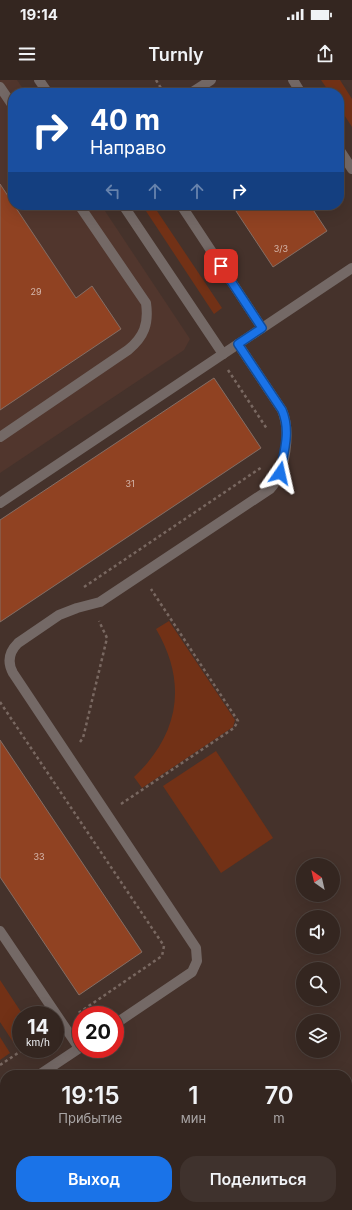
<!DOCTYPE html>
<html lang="ru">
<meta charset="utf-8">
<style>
:root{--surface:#342620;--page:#3f322d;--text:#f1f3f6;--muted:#a9a5a5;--line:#4e433e;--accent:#1a73e8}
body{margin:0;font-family:Inter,sans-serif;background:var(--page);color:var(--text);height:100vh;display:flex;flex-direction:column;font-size:15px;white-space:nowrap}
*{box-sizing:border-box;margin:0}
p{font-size:13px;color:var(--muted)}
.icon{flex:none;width:22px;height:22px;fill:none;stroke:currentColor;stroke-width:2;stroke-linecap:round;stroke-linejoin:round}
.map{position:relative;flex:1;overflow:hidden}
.sheet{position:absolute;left:0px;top:990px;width:352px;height:140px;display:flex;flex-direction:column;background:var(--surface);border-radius:16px 16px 0 0;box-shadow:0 4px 16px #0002,0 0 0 1px var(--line)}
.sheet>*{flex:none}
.banner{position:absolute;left:8px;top:8px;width:336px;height:122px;border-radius:16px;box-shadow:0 4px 16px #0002,0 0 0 1px var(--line);background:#1a4fa0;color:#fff;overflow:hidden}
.needle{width:26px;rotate:326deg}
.controls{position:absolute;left:296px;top:778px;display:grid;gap:8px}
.controls a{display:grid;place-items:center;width:44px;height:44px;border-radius:50%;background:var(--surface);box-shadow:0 4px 16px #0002,0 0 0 1px var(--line);font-size:20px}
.speed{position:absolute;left:12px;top:926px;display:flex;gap:8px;font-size:20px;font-weight:700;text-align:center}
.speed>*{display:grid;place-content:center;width:52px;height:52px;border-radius:50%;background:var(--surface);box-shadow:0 4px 16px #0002,0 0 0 1px var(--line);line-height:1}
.speed small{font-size:10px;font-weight:400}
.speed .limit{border:6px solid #d22;background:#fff;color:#111}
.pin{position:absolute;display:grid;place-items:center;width:34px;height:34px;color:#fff;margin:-17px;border-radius:8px;box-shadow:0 2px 6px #0006}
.me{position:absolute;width:44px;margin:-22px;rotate:11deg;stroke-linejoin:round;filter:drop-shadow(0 0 3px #0008)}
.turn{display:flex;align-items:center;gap:14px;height:84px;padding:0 16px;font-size:18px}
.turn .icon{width:52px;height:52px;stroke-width:2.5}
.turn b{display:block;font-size:28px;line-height:34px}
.lanes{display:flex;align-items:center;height:38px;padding:0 16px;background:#0003;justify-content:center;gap:20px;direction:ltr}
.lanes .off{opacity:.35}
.eta{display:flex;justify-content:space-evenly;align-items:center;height:68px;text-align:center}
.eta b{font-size:24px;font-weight:600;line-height:28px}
.primary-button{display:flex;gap:8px;margin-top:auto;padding:8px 16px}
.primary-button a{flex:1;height:46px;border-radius:16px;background:var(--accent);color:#fff;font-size:16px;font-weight:600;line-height:46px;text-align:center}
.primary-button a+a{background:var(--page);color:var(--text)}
.status{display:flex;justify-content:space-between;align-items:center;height:28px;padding:0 20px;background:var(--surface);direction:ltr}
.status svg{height:11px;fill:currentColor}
header{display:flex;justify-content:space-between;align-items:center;height:52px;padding:0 16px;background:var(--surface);font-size:18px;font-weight:600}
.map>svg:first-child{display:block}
.built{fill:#51362d}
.green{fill:#723116}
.building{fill:#904222;stroke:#846e65}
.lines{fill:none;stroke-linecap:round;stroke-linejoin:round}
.path{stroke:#796861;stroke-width:2.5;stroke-dasharray:3 3;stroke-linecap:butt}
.service{stroke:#746966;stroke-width:10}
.tertiary{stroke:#746966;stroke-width:10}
.route-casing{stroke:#114b97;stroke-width:10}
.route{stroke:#1a73e8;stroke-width:7}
.labels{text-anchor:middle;stroke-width:3;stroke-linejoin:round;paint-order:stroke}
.number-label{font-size:9px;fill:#d6b9ae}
</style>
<div class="status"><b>19:14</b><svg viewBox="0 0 49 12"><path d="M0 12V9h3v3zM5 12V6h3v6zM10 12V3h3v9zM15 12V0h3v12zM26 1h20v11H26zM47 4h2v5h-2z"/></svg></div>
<header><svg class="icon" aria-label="menu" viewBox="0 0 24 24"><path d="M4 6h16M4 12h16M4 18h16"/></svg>Turnly<svg class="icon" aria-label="share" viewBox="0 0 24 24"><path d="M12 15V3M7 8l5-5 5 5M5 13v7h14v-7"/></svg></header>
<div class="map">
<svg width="352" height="1130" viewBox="0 0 352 1130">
<rect width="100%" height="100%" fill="#45322b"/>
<polygon class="built" points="0,0 17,0 26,13 13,13 13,125 101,125 190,259 184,270 0,393"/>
<g class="green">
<polygon points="321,0 340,0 352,19 352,47 339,27 339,13 330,13"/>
<polygon points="142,125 153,125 222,228 214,234"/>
<path d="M169 541 235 640 233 647 142 708 134 697C179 655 188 603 156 549Z"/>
<polygon points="216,671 273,758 221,793 163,706"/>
<polygon points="0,900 23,935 21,935 21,965 17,968 0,942"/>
<polygon points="0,957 10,973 0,980"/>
<polygon points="0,1072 5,1080 5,1125 16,1125 14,1130 0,1130"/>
</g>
<g class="building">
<polygon points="0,104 76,218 92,206 121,249 0,330"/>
<polygon points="232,125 310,125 327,151 273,187"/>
<polygon points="214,298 261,368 0,542 0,440"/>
<polygon points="0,660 142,872 79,915 0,797"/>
</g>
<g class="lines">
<g class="path">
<polyline points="156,0 164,13"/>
<polyline points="228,290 267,349"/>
<polyline points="84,507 262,387"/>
<polyline points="0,622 164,866 162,876 77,934"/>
<polyline points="80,662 83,658 107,558 99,541"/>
<polyline points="121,724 234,648 238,641 151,509"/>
<polyline points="0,985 24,969"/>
</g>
<g class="service">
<polyline points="39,0 48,13"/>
<polyline points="293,0 301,13"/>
<polyline points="0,7 13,26"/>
<polyline points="191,13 211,0"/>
<polyline points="339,69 352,89"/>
<polyline points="123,125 223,274"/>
<polyline points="181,125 262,248"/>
<path d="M0 357 128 270C144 257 149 244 146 223L79 125"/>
<polyline points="0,423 352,188"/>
<polyline points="0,851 79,968"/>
<path d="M115 944 192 892 197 881 196 868 13 593C7 582 9 572 18 563L59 535 77 528 100 522 270 409C286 392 291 351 282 330L238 264"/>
<polyline points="39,995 81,967"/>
<polyline points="347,1098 352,1106"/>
<polyline points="169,1125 173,1130"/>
<polyline points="156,1130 163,1125"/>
</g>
<g class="tertiary">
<polyline points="0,1021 5,1028"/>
<polyline points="40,1130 42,1125"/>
</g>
</g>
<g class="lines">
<defs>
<path id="route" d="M221 186 262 248 238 264 282 330C291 351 284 371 280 393"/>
</defs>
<use href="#route" class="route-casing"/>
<use href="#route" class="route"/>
</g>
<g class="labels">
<g class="number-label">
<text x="281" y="172">3/3</text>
<text x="36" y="215">29</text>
<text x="130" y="407">31</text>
<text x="39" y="780">33</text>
</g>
</g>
</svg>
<div class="controls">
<a><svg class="needle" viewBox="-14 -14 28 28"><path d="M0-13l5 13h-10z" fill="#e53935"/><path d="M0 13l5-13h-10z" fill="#a9a5a5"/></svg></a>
<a><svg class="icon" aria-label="sound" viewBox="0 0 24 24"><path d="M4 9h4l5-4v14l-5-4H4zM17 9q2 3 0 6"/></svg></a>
<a><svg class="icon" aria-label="search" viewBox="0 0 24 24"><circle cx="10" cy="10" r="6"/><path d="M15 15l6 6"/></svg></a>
<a><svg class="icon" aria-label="layers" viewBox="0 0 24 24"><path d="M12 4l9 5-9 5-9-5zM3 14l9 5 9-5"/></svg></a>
</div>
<div class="speed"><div>14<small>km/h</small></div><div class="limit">20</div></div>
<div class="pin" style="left:221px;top:186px;background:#d93025"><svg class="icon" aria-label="arrive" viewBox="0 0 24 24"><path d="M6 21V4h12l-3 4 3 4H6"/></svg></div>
<svg class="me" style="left:280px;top:393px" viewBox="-20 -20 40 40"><path d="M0-17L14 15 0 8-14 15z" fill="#1a73e8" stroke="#fff" stroke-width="4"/></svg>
<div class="banner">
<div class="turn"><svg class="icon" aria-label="right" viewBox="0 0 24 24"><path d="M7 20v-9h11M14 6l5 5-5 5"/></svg><div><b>40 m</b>Направо</div></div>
<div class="lanes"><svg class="icon off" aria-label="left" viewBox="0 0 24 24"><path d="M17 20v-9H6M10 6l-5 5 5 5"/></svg><svg class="icon off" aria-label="ahead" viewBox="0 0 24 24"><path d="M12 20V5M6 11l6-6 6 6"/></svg><svg class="icon off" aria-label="ahead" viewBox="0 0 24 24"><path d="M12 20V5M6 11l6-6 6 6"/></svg><svg class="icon" aria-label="right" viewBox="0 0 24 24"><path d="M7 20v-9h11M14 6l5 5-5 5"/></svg></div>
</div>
<section class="sheet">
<div class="eta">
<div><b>19:15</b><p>Прибытие</p></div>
<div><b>1</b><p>мин</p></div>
<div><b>70</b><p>m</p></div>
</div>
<div class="primary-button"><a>Выход</a><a>Поделиться</a></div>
</section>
</div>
